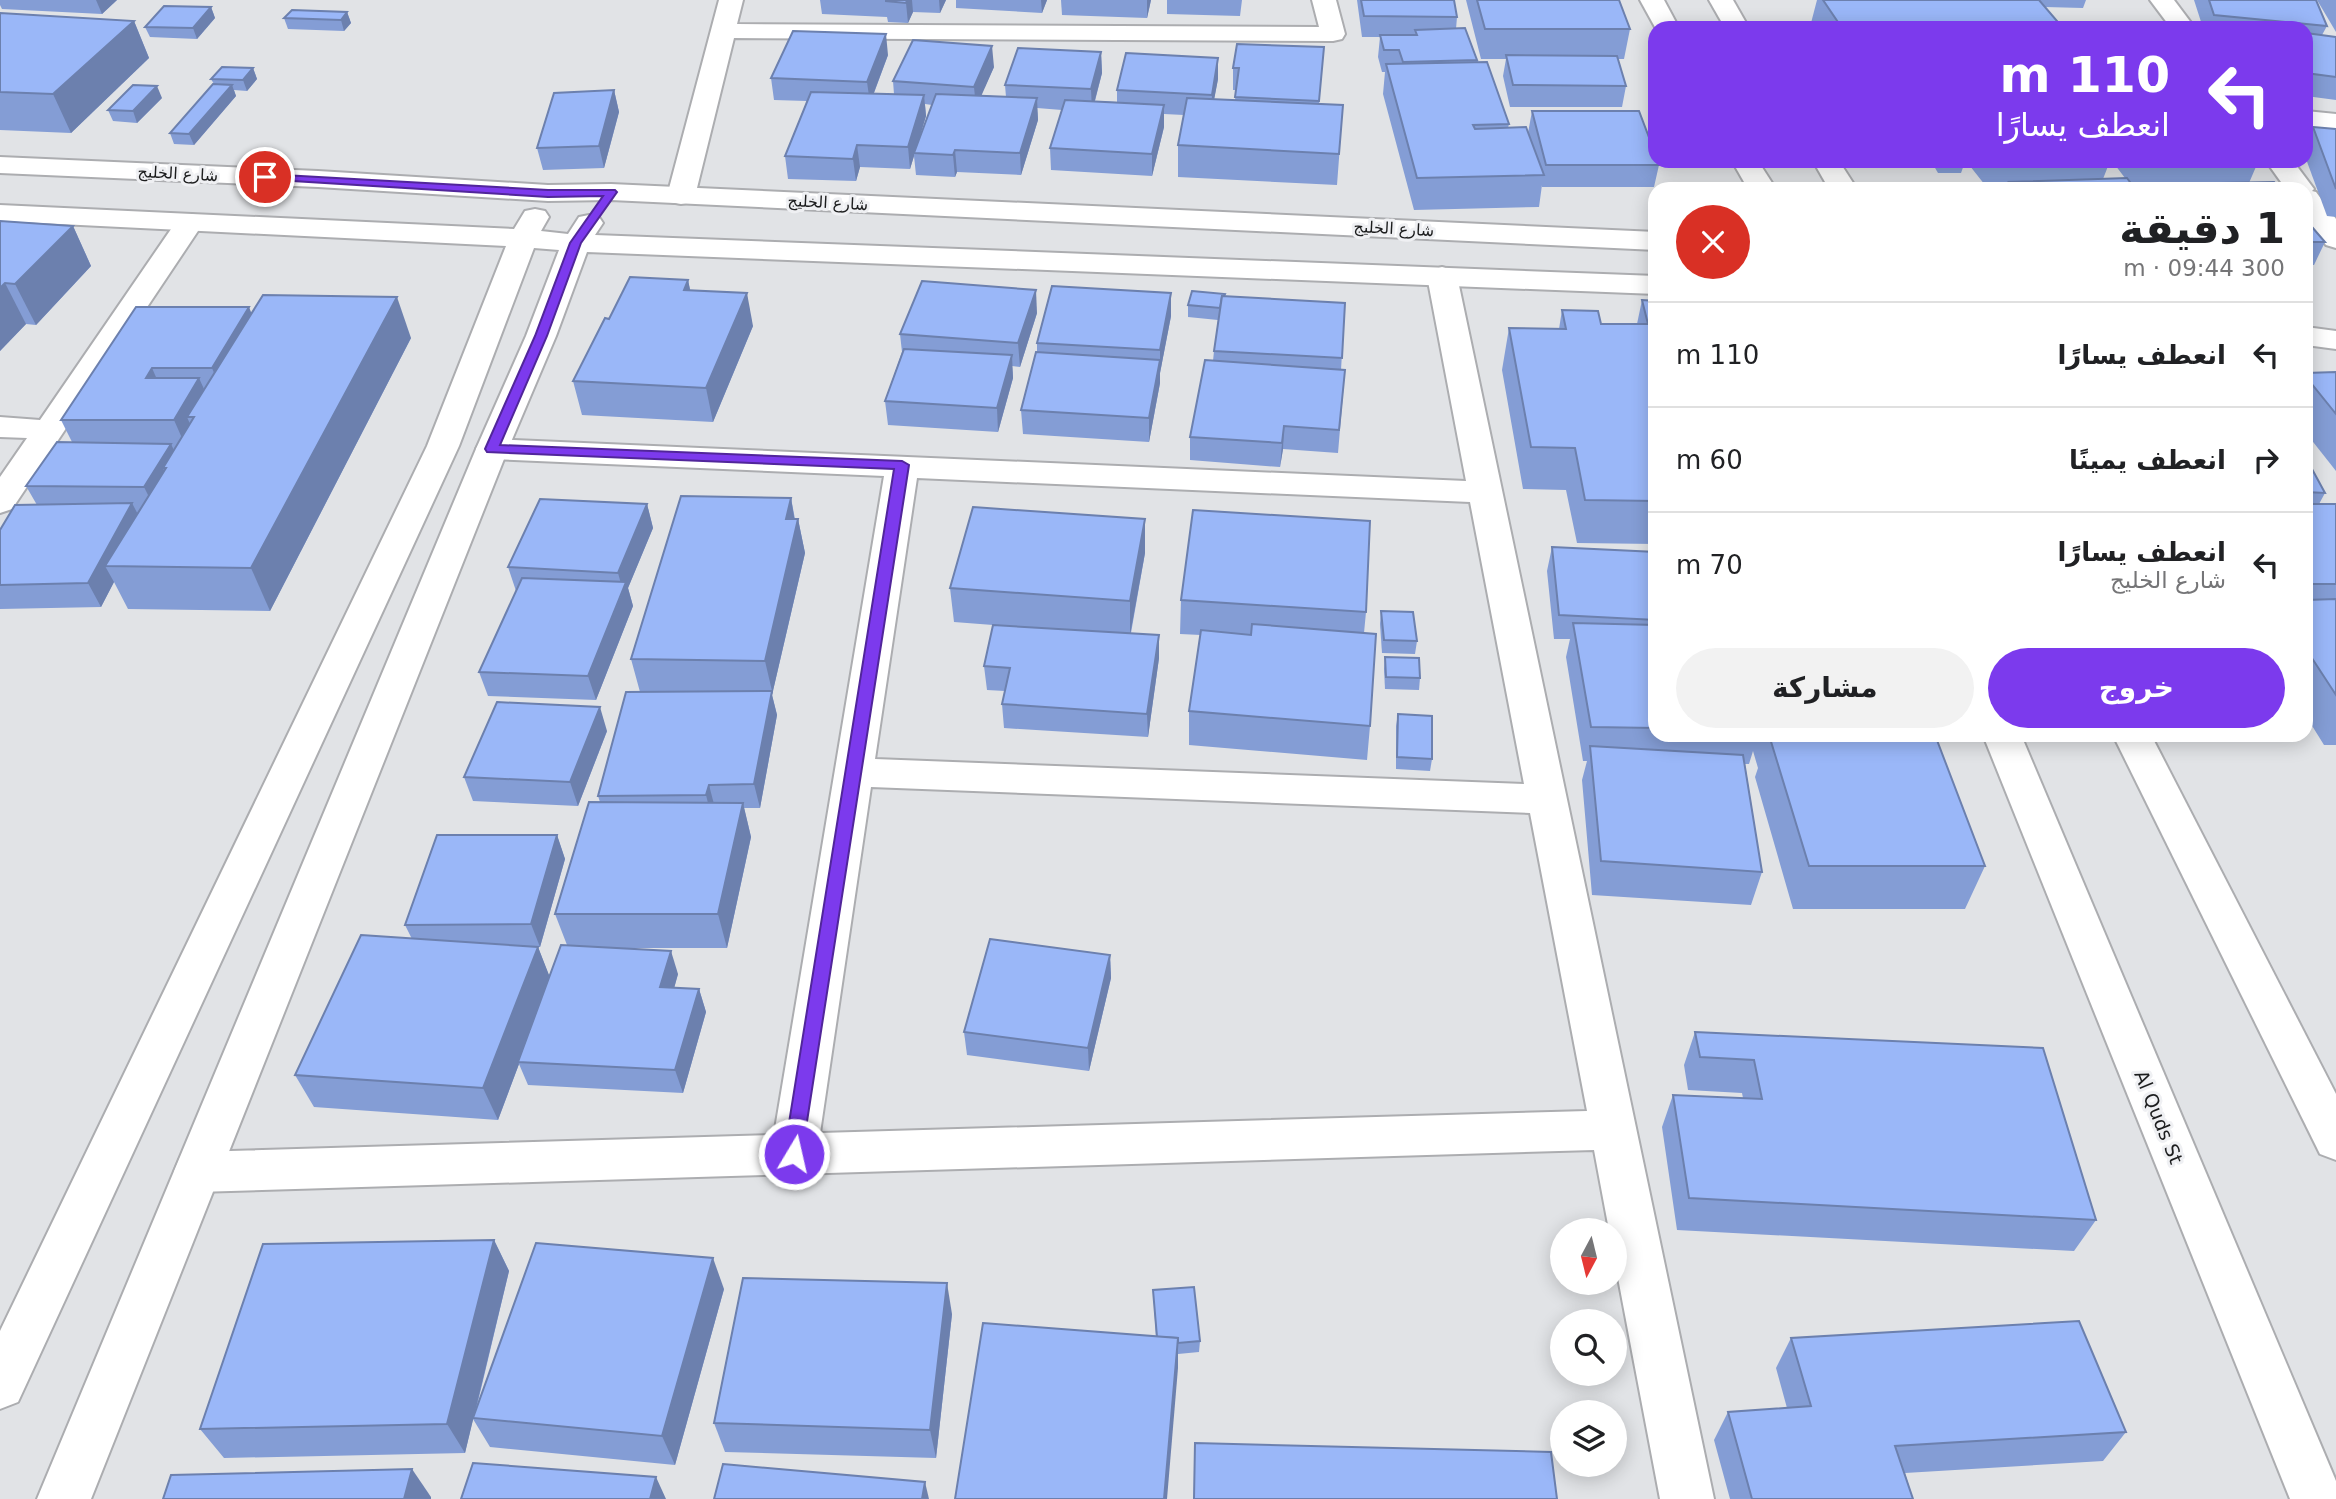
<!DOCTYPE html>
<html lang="ar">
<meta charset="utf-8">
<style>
:root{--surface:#fff;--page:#f2f2f2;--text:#202124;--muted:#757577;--line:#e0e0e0;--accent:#7c3aed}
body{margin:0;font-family:"DejaVu Sans","Noto Sans Arabic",sans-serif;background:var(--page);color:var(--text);direction:rtl;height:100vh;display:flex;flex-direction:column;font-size:26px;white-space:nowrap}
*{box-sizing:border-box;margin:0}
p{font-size:23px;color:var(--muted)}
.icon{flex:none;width:38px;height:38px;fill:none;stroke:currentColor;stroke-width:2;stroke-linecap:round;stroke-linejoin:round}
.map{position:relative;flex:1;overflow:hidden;direction:ltr}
.sheet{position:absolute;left:1648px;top:182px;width:665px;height:560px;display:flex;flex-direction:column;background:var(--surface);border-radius:21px;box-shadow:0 4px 18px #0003;direction:rtl}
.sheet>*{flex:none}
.guide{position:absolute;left:1648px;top:21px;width:665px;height:147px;border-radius:21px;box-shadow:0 4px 18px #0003;direction:rtl;background:#7c3aed;color:#fff;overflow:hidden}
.needle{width:46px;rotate:187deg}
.controls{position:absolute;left:1550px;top:1218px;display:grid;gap:14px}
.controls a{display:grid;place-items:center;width:77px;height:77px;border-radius:50%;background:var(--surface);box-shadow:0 4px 18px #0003;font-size:35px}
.pin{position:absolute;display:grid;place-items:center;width:60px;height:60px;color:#fff;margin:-30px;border:4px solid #fff;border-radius:50%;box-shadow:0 2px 7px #0007}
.me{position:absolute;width:77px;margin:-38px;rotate:9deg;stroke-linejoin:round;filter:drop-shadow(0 0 5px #0008)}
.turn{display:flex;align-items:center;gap:24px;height:147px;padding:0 28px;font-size:32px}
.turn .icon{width:91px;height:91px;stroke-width:2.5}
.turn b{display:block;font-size:49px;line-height:60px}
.round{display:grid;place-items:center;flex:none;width:74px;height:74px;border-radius:37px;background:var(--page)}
.summary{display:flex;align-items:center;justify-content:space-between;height:119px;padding:0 28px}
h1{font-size:42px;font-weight:800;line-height:52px}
.primary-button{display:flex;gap:14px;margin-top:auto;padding:14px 28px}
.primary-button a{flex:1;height:80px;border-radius:42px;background:var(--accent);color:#fff;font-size:28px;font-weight:800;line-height:80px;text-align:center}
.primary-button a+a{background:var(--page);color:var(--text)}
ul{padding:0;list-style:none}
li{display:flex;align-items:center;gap:21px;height:105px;padding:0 28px;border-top:2px solid var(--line)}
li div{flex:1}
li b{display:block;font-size:26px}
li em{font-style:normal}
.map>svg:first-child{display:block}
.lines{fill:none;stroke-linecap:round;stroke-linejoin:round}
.minor-casing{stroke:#acadb0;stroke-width:4}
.tertiary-casing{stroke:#acadb0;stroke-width:4}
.secondary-casing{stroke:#acadb0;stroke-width:4}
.minor{fill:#fff;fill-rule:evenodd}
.tertiary{fill:#fff;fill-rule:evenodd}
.secondary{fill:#fff;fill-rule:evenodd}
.wall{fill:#849dd5;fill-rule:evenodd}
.shaded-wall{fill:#6c80ae}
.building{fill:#9ab7f8;stroke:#6c80ae;stroke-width:2}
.route{fill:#7c3aed;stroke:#51269a;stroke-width:2}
.labels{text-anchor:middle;stroke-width:6;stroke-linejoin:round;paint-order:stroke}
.far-street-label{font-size:16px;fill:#1c1d1e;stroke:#eff0f3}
.street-label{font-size:19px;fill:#1c1d1e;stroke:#eff0f3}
</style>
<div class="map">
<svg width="2336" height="1499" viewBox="0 0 2336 1499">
<rect width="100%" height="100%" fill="#e1e3e6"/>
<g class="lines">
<defs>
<g id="minor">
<polygon points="719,0 743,0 737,24 1319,27 1312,0 1336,0 1345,34 1342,39 1333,41 734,38 695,196 691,202 681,204 671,202 667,196"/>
<polygon points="2150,0 2174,0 2195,28 2171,28"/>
<polygon points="2306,111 2336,114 2336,130 2306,127"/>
<polygon points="2266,161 2293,161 2314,189 2312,191 2316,192 2336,219 2336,248 2326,245 2306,218 2306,189 2286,189"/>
<polygon points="190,214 200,216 204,222 12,509 0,513 0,477 27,438 0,437 0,417 40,420 180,216"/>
<path d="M1442 267 1452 270 1457 276 1714 1499H1660L1615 1262V1230H1609L1594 1150 197 1192 180 1186 174 1172 180 1158 197 1152 774 1135 884 476 492 459 480 456 476 449 480 442 492 439 1466 481 1427 276 1432 270ZM917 478 1470 502 1524 784 875 759ZM871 787 1530 813 1587 1111 820 1133Z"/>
</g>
<g id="tertiary">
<polygon points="0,157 318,171 548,185 611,184 1656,232 1656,250 611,200 548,201 318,187 0,173"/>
<polygon points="0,205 514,229 525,211 535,209 545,211 549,217 541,231 568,234 579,217 589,215 599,217 603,223 595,235 1656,276 1656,294 587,252 556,336 508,449 91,1499 37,1499 476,449 526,336 559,250 534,248 459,446 18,1402 0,1409 0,1331 427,446 506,246 0,221"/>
<polygon points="2306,327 2336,331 2336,349 2306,345"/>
<polygon points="1983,735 2021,735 2336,1481 2336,1499 2290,1499"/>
</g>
<g id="secondary">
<polygon points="1640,0 1664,0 1679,28 1656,29"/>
<polygon points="1709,0 1733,0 1749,28 1725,28"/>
<polygon points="1732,161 1758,161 1776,189 1748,189"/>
<polygon points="1813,161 1839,161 1857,189 1829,189"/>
<polygon points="2113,735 2151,735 2336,1094 2336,1160 2320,1154"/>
</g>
</defs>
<use href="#minor" class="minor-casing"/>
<use href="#tertiary" class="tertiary-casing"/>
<use href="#secondary" class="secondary-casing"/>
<use href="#minor" class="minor"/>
<use href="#tertiary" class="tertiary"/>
<use href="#secondary" class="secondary"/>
</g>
<g class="wall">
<polygon points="0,0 117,0 102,14 2,9 0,5"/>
<polygon points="820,0 946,0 940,13 913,12 908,23 888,22 887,17 822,14"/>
<polygon points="956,0 1047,0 1042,13 956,8"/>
<polygon points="1061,0 1151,0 1147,18 1062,15"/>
<polygon points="1167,0 1242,0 1240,16 1167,14"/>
<polygon points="1357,0 1454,0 1457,17 1456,29 1477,60 1509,124 1508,128 1528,133 1532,111 1659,165 1654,187 1542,187 1542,185 1539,207 1414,210 1383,94 1385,72 1382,72 1378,57 1380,37 1362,37"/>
<polygon points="1466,0 1619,0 1630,29 1624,59 1618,59 1626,86 1622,107 1510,107 1503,76 1506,59 1481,59"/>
<polygon points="1817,0 2086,0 2083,8 2045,7 2063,28 1814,28 1811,23"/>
<polygon points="2194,0 2316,0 2327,26 2322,35 2336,37 2336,100 2306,96 2306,28 2203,28"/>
<polygon points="2317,0 2336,0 2336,32"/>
<polygon points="211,7 215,18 197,39 150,37 145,27"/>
<polygon points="347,12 351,23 344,31 288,29 284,18"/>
<polygon points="0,13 134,21 149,58 71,133 0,130"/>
<path d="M1324 47 1319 104 1343 105 1337 185 1178 177V145L1184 115 1164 114V127L1152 176 1051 170 1050 148 1062 110 1037 108 1038 120 1021 175 957 172 955 177 916 175 914 156 910 169 860 167 856 181 788 179 785 156 807 101 774 100 771 78 888 55 874 93 894 94 893 81 994 67 981 95 1006 97 1005 85 1101 52 1102 73 1095 101 1117 102V90L1218 58V79L1214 99 1235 100 1236 90H1233V68ZM925 104 932 105 920 135 926 116Z"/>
<polygon points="253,68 257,79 247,91 234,90 236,96 194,145 174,144 170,133 214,84 211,79"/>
<polygon points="614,90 619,112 604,168 543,170 537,148"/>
<polygon points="162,98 137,123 113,121 108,110"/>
<polygon points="2313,127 2336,129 2336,217 2327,216 2306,159 2306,140"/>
<polygon points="1931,161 1964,161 1965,162 1961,173 1938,173"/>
<polygon points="1966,161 2110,161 2103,179 2125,178 2112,161 2257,161 2258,162 2249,183 2280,189 2163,189 2164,186 2133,186 2135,189 2006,189 2008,184 1985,185"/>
<polygon points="2306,220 2325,242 2314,265 2306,265"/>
<polygon points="0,221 73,226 91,266 36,325 26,324 0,351"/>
<polygon points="688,280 690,290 753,326 713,422 582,415 573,381"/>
<polygon points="1171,293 1171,316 1160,373 1160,383 1149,442 1023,434 1021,410 1037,353 1037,343"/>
<polygon points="1224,296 1345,303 1341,370 1345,370 1338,453 1283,449 1280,467 1190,460 1190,437 1213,361 1214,351 1218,320 1188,317 1188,305"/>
<polygon points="1642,300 1656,301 1656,544 1577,543 1566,490 1523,489 1502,370 1509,328 1559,329 1562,310 1601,324 1637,324"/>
<polygon points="252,313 411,338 270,611 128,609 114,582 101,607 0,609 0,530 37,505 26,486 72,442 61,420"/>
<polygon points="1037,313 1020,367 1012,366 1013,378 998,432 888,425 885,401 902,352 900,334"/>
<polygon points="2336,372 2336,471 2306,433 2306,373"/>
<polygon points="2306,492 2325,493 2319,504 2336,504 2336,745 2324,745 2306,716"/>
<polygon points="791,498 795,519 798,519 805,553 772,695 777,715 760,808 744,808 751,837 727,948 615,948 678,974 674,988 699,989 706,1012 683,1093 528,1085 519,1064 498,1120 314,1107 295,1075 412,939 405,925 557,835 565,859 540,947 538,947 549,976 567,945 555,914 600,802 598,796 640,692 631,659"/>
<polygon points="647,504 653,528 628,588 633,606 596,700 488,696 479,672 516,591 508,567"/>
<polygon points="1552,547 1656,552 1656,735 1935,735 1985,866 1965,909 1793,909 1755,777 1758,768 1753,751 1749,764 1745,764 1762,872 1751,905 1592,895 1582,780 1587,761 1583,761 1566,657 1570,639 1554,639 1547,571"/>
<polygon points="1145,553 1131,633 1159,635 1159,658 1148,737 1004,728 1002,704 1005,691 987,690 984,666 993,625 954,622 950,588"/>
<polygon points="1181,600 1366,612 1364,633 1370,726 1367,760 1189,745 1189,711 1201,635 1180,634"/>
<polygon points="1381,611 1417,641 1415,654 1382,653 1380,624"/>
<polygon points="1385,657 1420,678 1419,690 1385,689 1384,669"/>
<polygon points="1398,714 1432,759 1430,771 1396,769 1396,726"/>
<polygon points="607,731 578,806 473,801 464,777"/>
<polygon points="1110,955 1111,978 1089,1071 967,1055 964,1032"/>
<polygon points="1695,1032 2096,1220 2074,1251 1677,1230 1662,1127 1673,1095 1743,1098 1742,1093 1688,1090 1684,1065"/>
<polygon points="494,1240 509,1271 476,1410 724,1289 675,1465 490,1447 473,1419 465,1453 224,1458 200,1429"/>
<polygon points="1153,1290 1200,1341 1199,1352 1178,1354 1178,1368 1156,1337"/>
<polygon points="952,1314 936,1458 725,1452 714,1423"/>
<polygon points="1791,1338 2126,1432 2103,1461 1905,1473 1913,1499 1730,1499 1714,1440 1728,1412 1787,1408 1776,1368"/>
</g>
<g class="shaded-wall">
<polygon points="96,0 117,0 102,14"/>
<polygon points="907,0 912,0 913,12 908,23 906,3"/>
<polygon points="939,0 946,0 940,13"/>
<polygon points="1041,0 1047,0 1042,13"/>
<polygon points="1147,0 1151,0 1147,18"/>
<polygon points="211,7 215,18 197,39 193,28"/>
<polygon points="347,12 351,23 344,31 341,20"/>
<polygon points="134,21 149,58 71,133 53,94"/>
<polygon points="886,34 888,55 870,103 867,82"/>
<polygon points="992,46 994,67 976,108 974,87"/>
<polygon points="1101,52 1102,73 1092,111 1091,89"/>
<polygon points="1218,58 1218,79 1211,116 1212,95"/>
<polygon points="253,68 257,79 247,91 243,80"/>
<polygon points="232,85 236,96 194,145 189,134"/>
<polygon points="157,86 162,98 137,123 133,111"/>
<polygon points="614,90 619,112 604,168 599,146"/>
<polygon points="924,95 926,116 915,153 914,153 914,156 910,169 908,147"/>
<polygon points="1037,98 1038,120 1021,175 1020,153"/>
<polygon points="1164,105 1164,127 1152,176 1152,154"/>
<polygon points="857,145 860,167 856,181 853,159"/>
<polygon points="955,150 957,172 955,177 953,155"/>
<polygon points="73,226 91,266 36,325 15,284"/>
<polygon points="688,280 695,313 684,290"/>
<polygon points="5,283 26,324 0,351 0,288"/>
<polygon points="1036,290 1037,313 1020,367 1018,343"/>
<polygon points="747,293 753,326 713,422 706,388"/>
<polygon points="1171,293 1171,316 1160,373 1160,350"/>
<polygon points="397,297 411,338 270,611 251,568"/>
<polygon points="249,307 262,340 226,402 212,368"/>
<polygon points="1012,355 1013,378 998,432 997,408"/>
<polygon points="1160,360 1160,383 1149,442 1149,418"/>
<polygon points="152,368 167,402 146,378"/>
<polygon points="199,378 214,411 187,417 197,440 189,454 174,420"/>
<polygon points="1284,426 1283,449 1280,467 1282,443"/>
<polygon points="171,444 182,467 163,468 171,486 156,511 144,487"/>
<polygon points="791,498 796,529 798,519 805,553 772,695 777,715 760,808 754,784 772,691 765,661 786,519"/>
<polygon points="132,503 144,526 105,566 114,582 101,607 88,583"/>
<polygon points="647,504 653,528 628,588 633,606 596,700 588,676 623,591 618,573"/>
<polygon points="1145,519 1145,553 1130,635 1130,601"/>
<polygon points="1159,635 1159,658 1148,737 1147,714"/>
<polygon points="600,707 607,731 578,806 570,782"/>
<polygon points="709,785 715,808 712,819 706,795"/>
<polygon points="743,803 751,837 727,948 718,914"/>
<polygon points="557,835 565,859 540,947 531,924"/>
<polygon points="538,947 551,980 518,1062 519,1064 498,1120 483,1088"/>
<polygon points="671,951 678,974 668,1010 660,987"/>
<polygon points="1110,955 1111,978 1089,1071 1088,1048"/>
<polygon points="699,989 706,1012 683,1093 675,1070"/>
<polygon points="494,1240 509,1271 465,1453 447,1424"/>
<polygon points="713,1258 724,1289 675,1465 662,1436"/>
<polygon points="947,1283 952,1314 936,1458 930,1430"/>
<polygon points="1178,1338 1178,1368 1167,1499 1164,1499"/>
<polygon points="412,1469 431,1497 431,1499 404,1499"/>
<polygon points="656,1477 666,1499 650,1499"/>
<polygon points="925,1482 929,1499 922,1499"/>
</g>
<g class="building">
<polygon points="886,0 907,0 906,3 886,1"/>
<polygon points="1361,0 1454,0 1457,17 1364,16"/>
<polygon points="1477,0 1619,0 1630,29 1485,29"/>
<polygon points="1823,0 2039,0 2063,28 1842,28"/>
<polygon points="2209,0 2316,0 2327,26 2214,15"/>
<polygon points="164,6 211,7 193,28 145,27"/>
<polygon points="292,10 347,12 341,20 284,18"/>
<polygon points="0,13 134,21 53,94 0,92"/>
<polygon points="1465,28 1477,60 1403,62 1399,50 1384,50 1380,35 1417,35 1415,30"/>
<polygon points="793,31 886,34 867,82 771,78"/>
<polygon points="2306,33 2336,37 2336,77 2306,73"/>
<polygon points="913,40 992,46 974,87 893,81"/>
<polygon points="1237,44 1324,47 1319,101 1235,97 1239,68 1233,68"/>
<polygon points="1018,48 1101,52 1091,89 1005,85"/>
<polygon points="1126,53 1218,58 1212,95 1117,90"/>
<polygon points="1506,55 1617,56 1626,86 1513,85"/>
<polygon points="1487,62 1509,124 1473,125 1475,129 1526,127 1544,175 1417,178 1386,64"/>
<polygon points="222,67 253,68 243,80 211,79"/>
<polygon points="213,84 232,85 189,134 170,133"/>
<polygon points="133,85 157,86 133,111 108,110"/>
<polygon points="614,90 599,146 537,148 554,93"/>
<polygon points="811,92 924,95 908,147 857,145 853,159 785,156"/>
<polygon points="936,94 1037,98 1020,153 955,150 953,155 914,153"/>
<polygon points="1187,98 1343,105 1339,154 1178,145"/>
<polygon points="1065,100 1164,105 1152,154 1050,148"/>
<polygon points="1532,111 1639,111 1656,156 1656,161 1657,161 1659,165 1546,165"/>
<polygon points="2313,127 2336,129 2336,189"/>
<polygon points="1941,161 1964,161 1965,162 1942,162"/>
<polygon points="1991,161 2033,161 1992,163"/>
<polygon points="2138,161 2257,161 2258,162 2140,164"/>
<polygon points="2127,178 2135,189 2014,189 2009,182"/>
<polygon points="2274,182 2280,189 2169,189 2165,184"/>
<polygon points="2306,220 2325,242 2306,242"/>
<polygon points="0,221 73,226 15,284 5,283 0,288"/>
<polygon points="630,277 688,280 684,290 747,293 706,388 573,381 605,318 609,319"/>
<polygon points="922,281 1036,290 1018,343 900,334"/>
<polygon points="1052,286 1171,293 1160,350 1037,343"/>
<polygon points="1192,291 1225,294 1224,296 1222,296 1220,308 1188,305"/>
<polygon points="263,295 397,297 251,568 105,566 166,468 163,468 194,417 187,417"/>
<polygon points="1222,296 1345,303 1342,358 1214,351"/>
<polygon points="1642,300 1656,301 1656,501 1585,500 1575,448 1531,447 1509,328 1566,329 1562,310 1598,311 1601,324 1648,324"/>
<polygon points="136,307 249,307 212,368 152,368 146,378 199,378 174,420 61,420"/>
<polygon points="904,349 1012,355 997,408 885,401"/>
<polygon points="1036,352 1160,360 1149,418 1021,410"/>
<polygon points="1205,360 1345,370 1339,430 1284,426 1282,443 1190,437"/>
<polygon points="2336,372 2336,414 2306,377 2306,373"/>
<polygon points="57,442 171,444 144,487 26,486"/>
<polygon points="2306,458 2325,493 2306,492"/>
<polygon points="681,496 791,498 786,519 798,519 765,661 631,659"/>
<polygon points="540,499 647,504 618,573 508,567"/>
<polygon points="132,503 88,583 0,585 0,530 15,505"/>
<rect x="2306" y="504" width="30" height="80"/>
<polygon points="973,507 1145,519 1130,601 950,588"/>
<polygon points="1193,510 1370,521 1366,612 1181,600"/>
<polygon points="1552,547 1656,552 1656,620 1559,615"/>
<polygon points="522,578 626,582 588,676 479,672"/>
<polygon points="2336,599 2336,695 2306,649 2306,600"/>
<polygon points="1381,611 1413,612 1417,641 1384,640"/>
<polygon points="1573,623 1656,625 1656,728 1591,727"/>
<polygon points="1252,624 1376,634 1370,726 1189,711 1201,630 1251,635"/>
<polygon points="993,625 1159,635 1147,714 1002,704 1010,668 984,666"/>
<polygon points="1385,657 1419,658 1420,678 1386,677"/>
<polygon points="772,691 754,784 709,785 706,795 598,796 626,692"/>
<polygon points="497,702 600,707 570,782 464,777"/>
<polygon points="1398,714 1432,716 1432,759 1397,757"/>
<polygon points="1769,735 1935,735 1985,866 1809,866"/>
<polygon points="1590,746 1743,755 1762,872 1601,861"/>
<polygon points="589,802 743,803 718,914 555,914"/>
<polygon points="437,835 557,835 531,924 405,925"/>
<polygon points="361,935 538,947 483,1088 295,1075"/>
<polygon points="990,939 1110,955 1088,1048 964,1032"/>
<polygon points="561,945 671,951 660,987 699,989 675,1070 518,1062"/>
<polygon points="1695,1032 2043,1048 2096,1220 1689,1198 1673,1095 1762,1099 1754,1060 1700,1057"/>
<polygon points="494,1240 447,1424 200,1429 263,1244"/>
<polygon points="536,1243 713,1258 662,1436 473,1418"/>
<polygon points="743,1278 947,1283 930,1430 714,1423"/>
<polygon points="1194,1287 1200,1341 1178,1343 1178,1338 1157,1337 1153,1290"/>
<polygon points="2079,1321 2126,1432 1895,1446 1913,1499 1752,1499 1728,1412 1811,1406 1791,1338"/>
<polygon points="983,1323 1178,1338 1164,1499 955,1499"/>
<polygon points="1195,1443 1551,1452 1557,1499 1194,1499"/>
<polygon points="473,1463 656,1477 650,1499 461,1499"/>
<polygon points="723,1464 925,1482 922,1499 714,1499"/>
<polygon points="412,1469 404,1499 163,1499 171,1475"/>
</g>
<polygon class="route" points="265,174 548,190 615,190 617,192 581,243 547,336 500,445 902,461 909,465 801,1160 794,1163 787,1160 784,1154 894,469 487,452 485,449 535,336 570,243 603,196 548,197 261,179 261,175"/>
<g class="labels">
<g class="far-street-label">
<text transform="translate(178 173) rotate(3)" y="6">شارع الخليج</text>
<text transform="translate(828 202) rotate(3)" y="6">شارع الخليج</text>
<text transform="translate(1394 228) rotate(3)" y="6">شارع الخليج</text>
</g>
<g class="street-label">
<text transform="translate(2159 1117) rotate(68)" y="7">Al Quds St</text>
</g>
</g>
</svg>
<div class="controls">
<a><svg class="needle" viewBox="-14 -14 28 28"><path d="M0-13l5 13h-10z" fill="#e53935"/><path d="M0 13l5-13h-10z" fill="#757577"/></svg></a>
<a><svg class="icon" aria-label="search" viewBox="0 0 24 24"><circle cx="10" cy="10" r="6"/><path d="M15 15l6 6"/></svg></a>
<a><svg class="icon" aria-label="layers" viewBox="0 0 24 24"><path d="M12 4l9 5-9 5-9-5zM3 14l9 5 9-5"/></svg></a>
</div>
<div class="pin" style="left:265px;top:177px;background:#d93025"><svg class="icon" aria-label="arrive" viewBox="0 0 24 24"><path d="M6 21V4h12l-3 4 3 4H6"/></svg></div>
<svg class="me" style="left:794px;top:1154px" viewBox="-20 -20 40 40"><circle r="17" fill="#7c3aed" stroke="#fff" stroke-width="3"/><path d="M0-11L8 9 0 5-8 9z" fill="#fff"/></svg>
<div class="guide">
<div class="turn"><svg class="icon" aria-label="left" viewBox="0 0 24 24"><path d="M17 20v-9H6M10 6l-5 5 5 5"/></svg><div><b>110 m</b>انعطف يسارًا</div></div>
</div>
<section class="sheet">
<div class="summary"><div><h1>1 دقيقة</h1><p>300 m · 09:44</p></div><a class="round" style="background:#d93025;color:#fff"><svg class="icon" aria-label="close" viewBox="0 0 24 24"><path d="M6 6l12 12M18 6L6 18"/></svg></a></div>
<ul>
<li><svg class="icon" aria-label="left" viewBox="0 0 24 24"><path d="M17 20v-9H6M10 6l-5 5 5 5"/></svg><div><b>انعطف يسارًا</b></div><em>110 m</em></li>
<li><svg class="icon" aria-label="right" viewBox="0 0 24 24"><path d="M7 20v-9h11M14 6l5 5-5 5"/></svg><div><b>انعطف يمينًا</b></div><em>60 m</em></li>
<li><svg class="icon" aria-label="left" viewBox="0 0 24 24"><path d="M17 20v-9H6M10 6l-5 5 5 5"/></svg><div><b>انعطف يسارًا</b><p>شارع الخليج</p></div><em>70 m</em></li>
</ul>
<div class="primary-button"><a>خروج</a><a>مشاركة</a></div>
</section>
</div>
